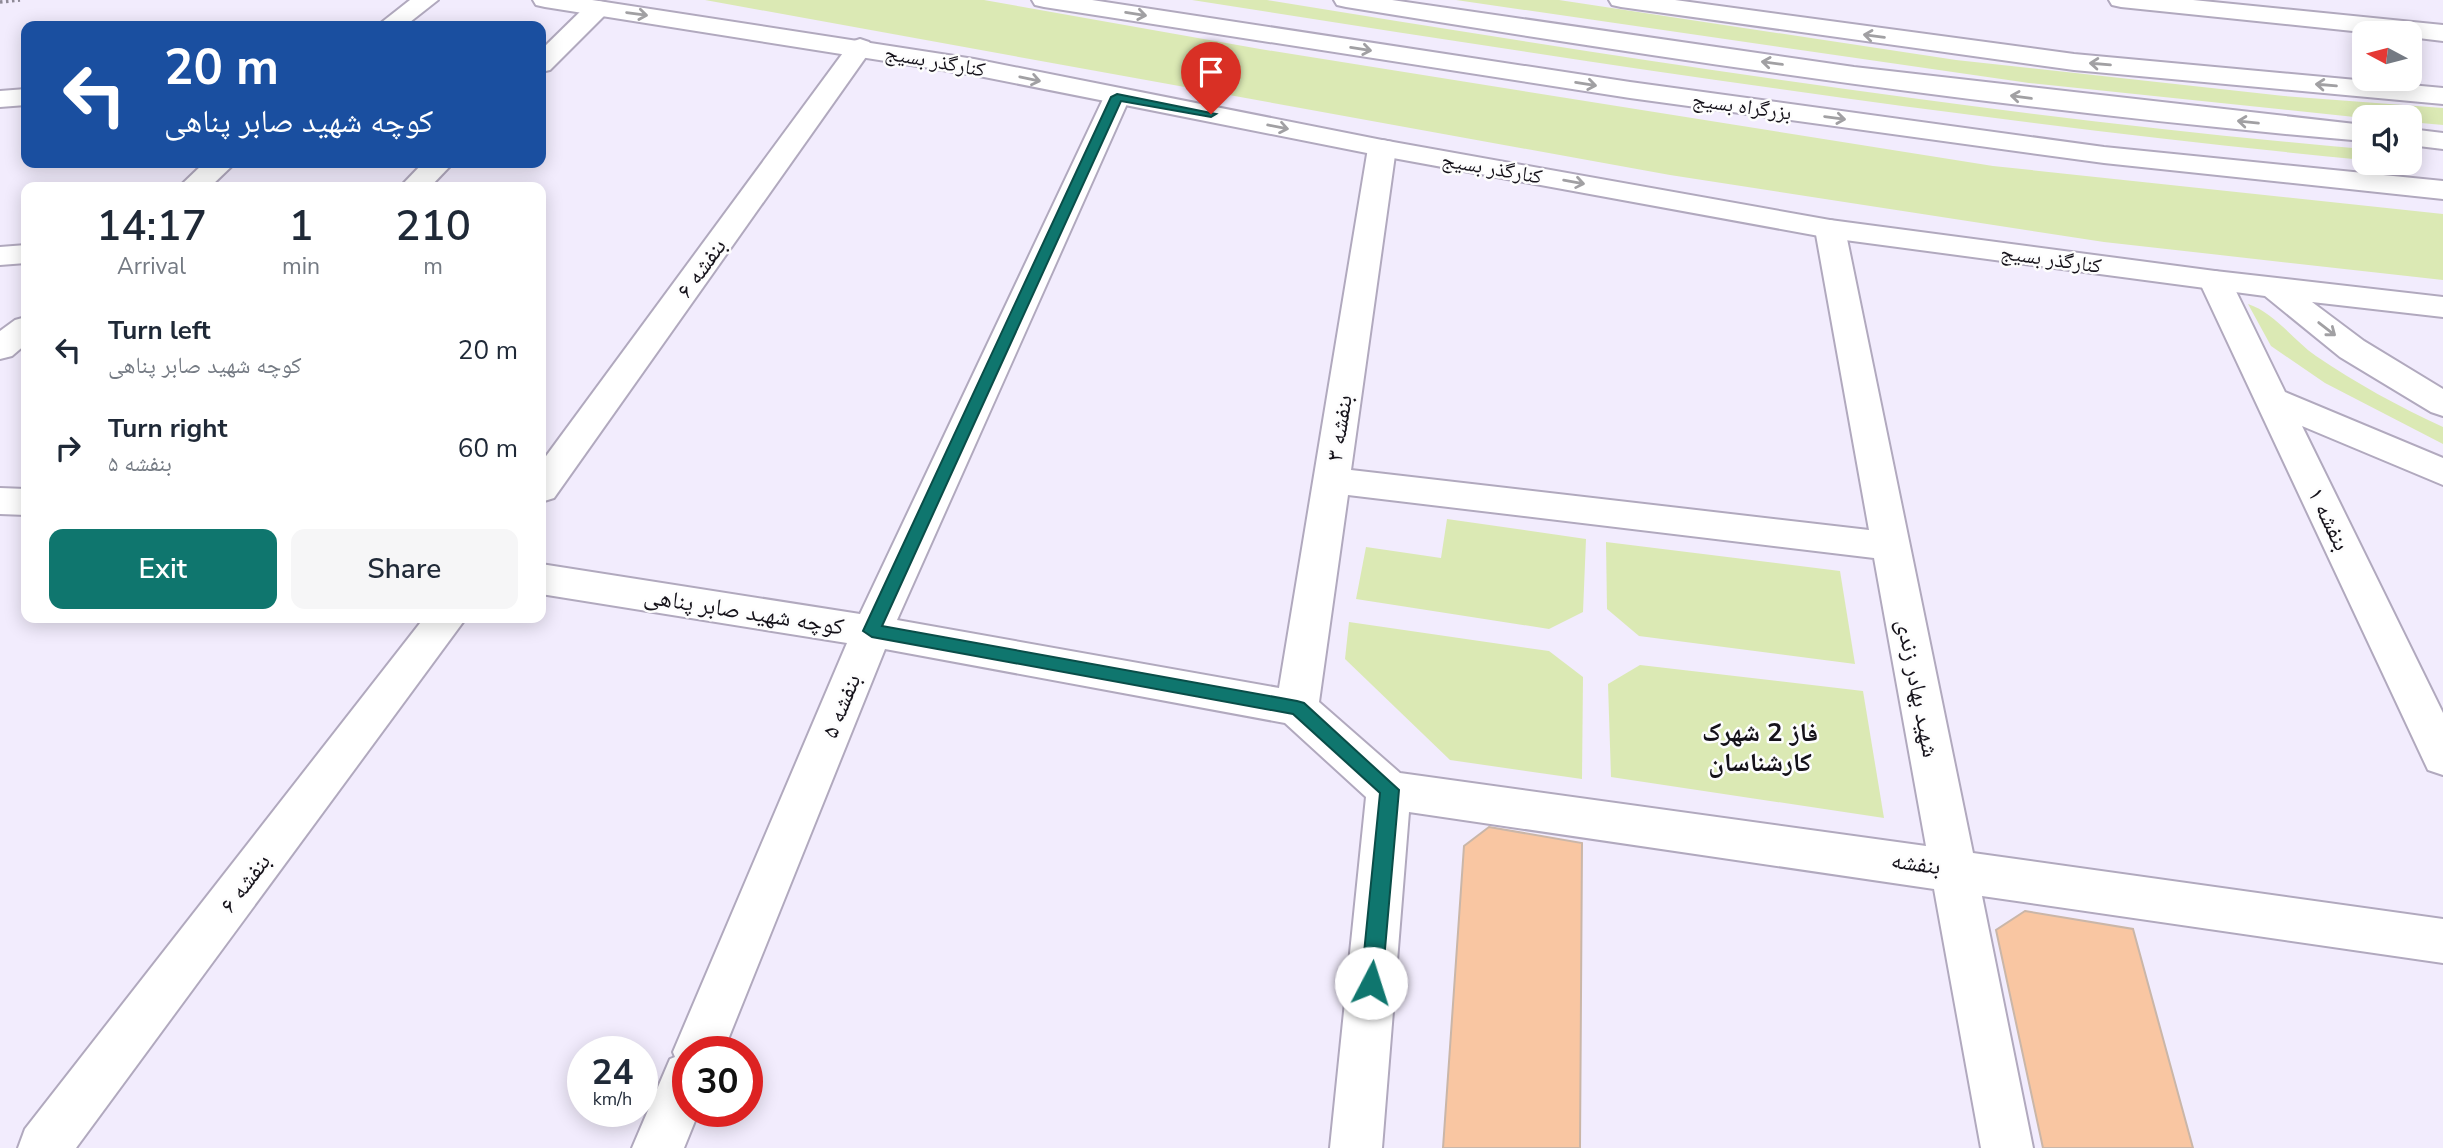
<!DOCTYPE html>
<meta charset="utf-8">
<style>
:root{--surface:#fff;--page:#f6f6f7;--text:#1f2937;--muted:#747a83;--accent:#0f766e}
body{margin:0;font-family:"Nunito Sans","Noto Naskh Arabic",sans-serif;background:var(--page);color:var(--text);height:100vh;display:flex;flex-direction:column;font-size:26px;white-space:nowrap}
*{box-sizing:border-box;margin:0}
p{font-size:23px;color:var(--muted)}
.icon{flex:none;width:38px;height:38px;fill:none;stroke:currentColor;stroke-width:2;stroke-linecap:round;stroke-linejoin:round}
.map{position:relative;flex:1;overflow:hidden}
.side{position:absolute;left:21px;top:182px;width:525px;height:441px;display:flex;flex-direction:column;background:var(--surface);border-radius:14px;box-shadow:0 4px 18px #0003}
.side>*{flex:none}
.top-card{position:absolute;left:21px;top:21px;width:525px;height:147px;border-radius:14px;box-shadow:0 4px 18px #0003;background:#1a4fa0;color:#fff;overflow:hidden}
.needle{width:46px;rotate:277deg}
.controls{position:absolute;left:2352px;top:21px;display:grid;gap:14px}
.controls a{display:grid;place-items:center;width:70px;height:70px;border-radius:14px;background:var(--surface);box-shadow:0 4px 18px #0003;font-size:35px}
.speed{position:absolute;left:567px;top:1036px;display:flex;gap:14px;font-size:35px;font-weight:700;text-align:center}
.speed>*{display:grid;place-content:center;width:91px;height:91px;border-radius:50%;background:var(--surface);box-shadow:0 4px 18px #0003;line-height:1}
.speed small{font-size:18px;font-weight:400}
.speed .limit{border:10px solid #d22;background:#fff;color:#111}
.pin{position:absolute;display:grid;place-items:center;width:60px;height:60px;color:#fff;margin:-72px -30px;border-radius:50% 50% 50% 0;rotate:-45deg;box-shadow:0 0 7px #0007}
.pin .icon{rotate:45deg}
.me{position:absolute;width:77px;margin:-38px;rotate:5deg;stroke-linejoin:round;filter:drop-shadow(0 0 5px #0008)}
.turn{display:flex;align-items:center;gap:24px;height:147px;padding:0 28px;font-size:32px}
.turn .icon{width:91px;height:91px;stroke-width:2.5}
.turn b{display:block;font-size:49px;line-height:60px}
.eta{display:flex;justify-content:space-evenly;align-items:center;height:119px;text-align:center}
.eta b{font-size:42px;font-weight:600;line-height:49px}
.action{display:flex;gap:14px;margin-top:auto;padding:14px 28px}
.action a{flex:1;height:80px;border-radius:14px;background:var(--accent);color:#fff;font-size:28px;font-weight:600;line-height:80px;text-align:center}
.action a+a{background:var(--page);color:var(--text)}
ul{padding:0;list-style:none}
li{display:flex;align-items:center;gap:21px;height:98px;padding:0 28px}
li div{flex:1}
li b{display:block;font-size:26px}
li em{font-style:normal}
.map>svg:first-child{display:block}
.green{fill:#dbe9b4}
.building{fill:#f9c6a2;stroke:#cab6a8;stroke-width:2}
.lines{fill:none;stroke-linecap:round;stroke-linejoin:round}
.street-casing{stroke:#b1a9be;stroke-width:4}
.secondary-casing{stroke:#b1a9be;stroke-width:4}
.highway-casing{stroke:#b1a9be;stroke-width:4}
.path{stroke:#8e8996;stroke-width:3.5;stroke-dasharray:2.5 3.5;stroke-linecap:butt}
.street{fill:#fff;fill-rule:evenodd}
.secondary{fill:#fff;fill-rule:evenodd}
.highway{fill:#fff;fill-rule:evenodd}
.oneway{stroke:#a1a0a3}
.route{fill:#0f766e;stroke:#0a4d48;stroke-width:2}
.labels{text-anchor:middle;stroke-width:5;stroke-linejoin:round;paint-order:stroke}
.far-street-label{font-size:21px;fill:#15121a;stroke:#fdfdfd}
.street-label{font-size:24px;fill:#15121a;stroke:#fdfdfd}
.neighbourhood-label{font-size:26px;font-weight:bold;fill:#15121a;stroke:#fdfdfd}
</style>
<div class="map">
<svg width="2443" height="1148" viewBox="0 0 2443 1148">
<rect width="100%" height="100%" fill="#f2ecfd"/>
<g class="green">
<polygon points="705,0 984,0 1260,49 1993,166 2443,214 2443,280 2104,242 1670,175"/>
<path d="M1192 0H1267C1631 59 1996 117 2364 149V160C1972 122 1581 61 1192 0Z"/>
<polygon points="1456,0 1559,0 1956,60 2284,96 2443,108 2443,125 2410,122 2410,117 2364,118 2029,83"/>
<path d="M2248 304C2275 313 2293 340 2316 356 2356 383 2399 407 2443 427V444L2325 383 2271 346Z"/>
<polygon points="1447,519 1586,539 1583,612 1549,629 1356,599 1366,547 1441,558"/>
<polygon points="1606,542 1840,571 1855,664 1639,636 1607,609"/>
<polygon points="1349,622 1549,651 1583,677 1582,779 1450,760 1345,659"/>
<polygon points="1640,665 1863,691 1884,818 1611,777 1608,684"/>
</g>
<g class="building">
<polygon points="1489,827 1582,843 1580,1148 1443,1148 1464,846"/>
<polygon points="2025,911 2133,929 2193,1148 2043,1148 1996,930"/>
</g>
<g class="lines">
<defs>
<g id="street">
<polygon points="410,0 438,0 405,26 377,26"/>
<polygon points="2109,0 2193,0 2443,25 2443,41 2410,37 2410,33 2372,33 2121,7 2112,5"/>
<polygon points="598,1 607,3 610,8 607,13 550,70 541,72 541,50 589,3"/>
<polygon points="860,39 869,42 873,47 554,498 541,502 541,463 851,42"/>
<polygon points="26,89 26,105 0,107 0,91"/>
<path d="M1117 89 1126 91 1130 97 897 620 1279 688 1368 148 1372 142 1382 140 1392 142 1396 148 1351 470 1869 530 1815 229 1819 223 1830 220 1841 223 1845 229 1973 853 2443 919V963L1982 896 2033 1148H1981L1934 889 1409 812 1382 1148H1330L1366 797 1285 723 885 649 723 1052H688V1111H699L684 1148H632L670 1059 675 1057 673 1052 847 643 541 594V564L860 614 1104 97 1108 91ZM1348 495 1874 558 1926 846 1400 773 1319 702Z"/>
<polygon points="204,163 235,163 210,187 179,187"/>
<polygon points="423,163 453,163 430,187 400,187"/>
<polygon points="26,245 26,263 0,265 0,247"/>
<polygon points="2215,271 2226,274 2231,281 2285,392 2443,458 2443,485 2302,426 2443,713 2443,775 2428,770 2199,281 2204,274"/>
<polygon points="26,317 26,344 12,356 0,359 0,331 15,320"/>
<polygon points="0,488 26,489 26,515 0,514"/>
<polygon points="424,618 466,618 76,1148 18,1148 25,1129"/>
</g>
<g id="secondary">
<polygon points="533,0 592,0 974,59 1382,140 1830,220 2215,271 2443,297 2443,317 2312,302 2364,341 2443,389 2443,416 2431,412 2340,357 2265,296 1830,238 1382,156 974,75 545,7 536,5"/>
<polygon points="1609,0 1675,0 2074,54 2443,88 2443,104 2074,70 1621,7 1612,5"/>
</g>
<g id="highway">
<polygon points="1032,0 1092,0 1630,82 2104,147 2443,181 2443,199 2104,163 1630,98 1044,7 1035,5"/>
<path d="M1334 0H1392L1854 67 2364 125V141C2023 112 1684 62 1346 7L1337 5Z"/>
<polygon points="2410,129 2443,133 2443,149 2410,145"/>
</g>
</defs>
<use href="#street" class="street-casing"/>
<use href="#secondary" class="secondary-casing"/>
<use href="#highway" class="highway-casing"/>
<polyline class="path" points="0,2 20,0"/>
<use href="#street" class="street"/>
<use href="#secondary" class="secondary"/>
<use href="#highway" class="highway"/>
</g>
<defs><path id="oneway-shaft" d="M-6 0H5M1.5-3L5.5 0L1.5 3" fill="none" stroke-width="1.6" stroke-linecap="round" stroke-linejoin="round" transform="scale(1.75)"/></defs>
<g class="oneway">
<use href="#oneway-shaft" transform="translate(637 14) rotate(8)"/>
<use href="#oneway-shaft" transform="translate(1136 14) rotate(9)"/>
<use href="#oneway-shaft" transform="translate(1874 36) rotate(-173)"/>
<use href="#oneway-shaft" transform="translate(1361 49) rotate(9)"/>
<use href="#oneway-shaft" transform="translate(1772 63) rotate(-172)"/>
<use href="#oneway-shaft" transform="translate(2100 64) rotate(-175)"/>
<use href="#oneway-shaft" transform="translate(1030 79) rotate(12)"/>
<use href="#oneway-shaft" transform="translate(1586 84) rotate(9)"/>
<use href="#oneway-shaft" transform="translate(2326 85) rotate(-175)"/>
<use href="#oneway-shaft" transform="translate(2021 97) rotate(-172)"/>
<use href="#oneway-shaft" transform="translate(1835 118) rotate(8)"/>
<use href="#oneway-shaft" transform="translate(2248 122) rotate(-174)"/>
<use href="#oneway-shaft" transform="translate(1278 127) rotate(11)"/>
<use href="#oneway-shaft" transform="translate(1574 182) rotate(10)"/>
<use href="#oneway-shaft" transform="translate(2327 329) rotate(38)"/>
</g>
<polygon class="route" points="1117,94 1216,114 1211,117 1121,101 882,626 1297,701 1304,703 1399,790 1382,983 1379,989 1371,992 1364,989 1361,983 1380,793 1293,714 872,637 863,631 1111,97"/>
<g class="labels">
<g class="far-street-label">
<text transform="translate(935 61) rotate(10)" y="7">کنارگذر بسیج</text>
<text transform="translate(1742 106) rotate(8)" y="7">بزرگراه بسیج</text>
<text transform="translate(1492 168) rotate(10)" y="7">کنارگذر بسیج</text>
<text transform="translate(2051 259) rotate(8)" y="7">کنارگذر بسیج</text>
</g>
<g class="street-label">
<text transform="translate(701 268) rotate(-54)" y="8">بنفشه ۶</text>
<text transform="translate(1339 428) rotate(-81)" y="8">بنفشه ۳</text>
<text transform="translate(2329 519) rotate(64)" y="8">بنفشه ۱</text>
<text transform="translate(744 611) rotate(9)" y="8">کوچه شهید صابر پناهی</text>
<text transform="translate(1918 688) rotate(79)" y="8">شهید بهادر زندی</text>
<text transform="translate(841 706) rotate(-68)" y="8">بنفشه ۵</text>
<text transform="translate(1916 863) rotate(8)" y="8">بنفشه</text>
<text transform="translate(245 883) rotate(-53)" y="8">بنفشه ۶</text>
</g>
<g class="neighbourhood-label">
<text x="1760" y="741">فاز 2 شهرک<tspan x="1760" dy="30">کارشناسان</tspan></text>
</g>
</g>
</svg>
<div class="controls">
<a><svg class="needle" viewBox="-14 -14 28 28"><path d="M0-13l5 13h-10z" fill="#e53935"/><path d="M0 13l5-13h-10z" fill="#747a83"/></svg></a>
<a><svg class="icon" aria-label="sound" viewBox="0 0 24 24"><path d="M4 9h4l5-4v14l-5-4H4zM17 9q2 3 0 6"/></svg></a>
</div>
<div class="speed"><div>24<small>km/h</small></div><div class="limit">30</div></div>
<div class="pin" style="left:1211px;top:114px;background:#d93025"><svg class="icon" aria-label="arrive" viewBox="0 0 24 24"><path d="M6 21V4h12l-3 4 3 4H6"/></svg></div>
<svg class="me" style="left:1371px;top:983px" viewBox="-20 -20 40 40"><circle r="19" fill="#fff"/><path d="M0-13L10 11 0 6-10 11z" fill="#0f766e"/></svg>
<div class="top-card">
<div class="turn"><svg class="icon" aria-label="left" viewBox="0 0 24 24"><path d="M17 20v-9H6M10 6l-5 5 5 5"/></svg><div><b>20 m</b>کوچه شهید صابر پناهی</div></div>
</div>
<section class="side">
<div class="eta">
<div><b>14:17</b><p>Arrival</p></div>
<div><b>1</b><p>min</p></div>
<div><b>210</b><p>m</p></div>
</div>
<ul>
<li><svg class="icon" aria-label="left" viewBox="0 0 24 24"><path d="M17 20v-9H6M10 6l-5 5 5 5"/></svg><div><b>Turn left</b><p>کوچه شهید صابر پناهی</p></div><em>20 m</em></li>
<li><svg class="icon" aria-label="right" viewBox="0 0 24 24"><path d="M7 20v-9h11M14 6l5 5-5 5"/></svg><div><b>Turn right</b><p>بنفشه ۵</p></div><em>60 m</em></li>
</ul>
<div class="action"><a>Exit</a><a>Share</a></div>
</section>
</div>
